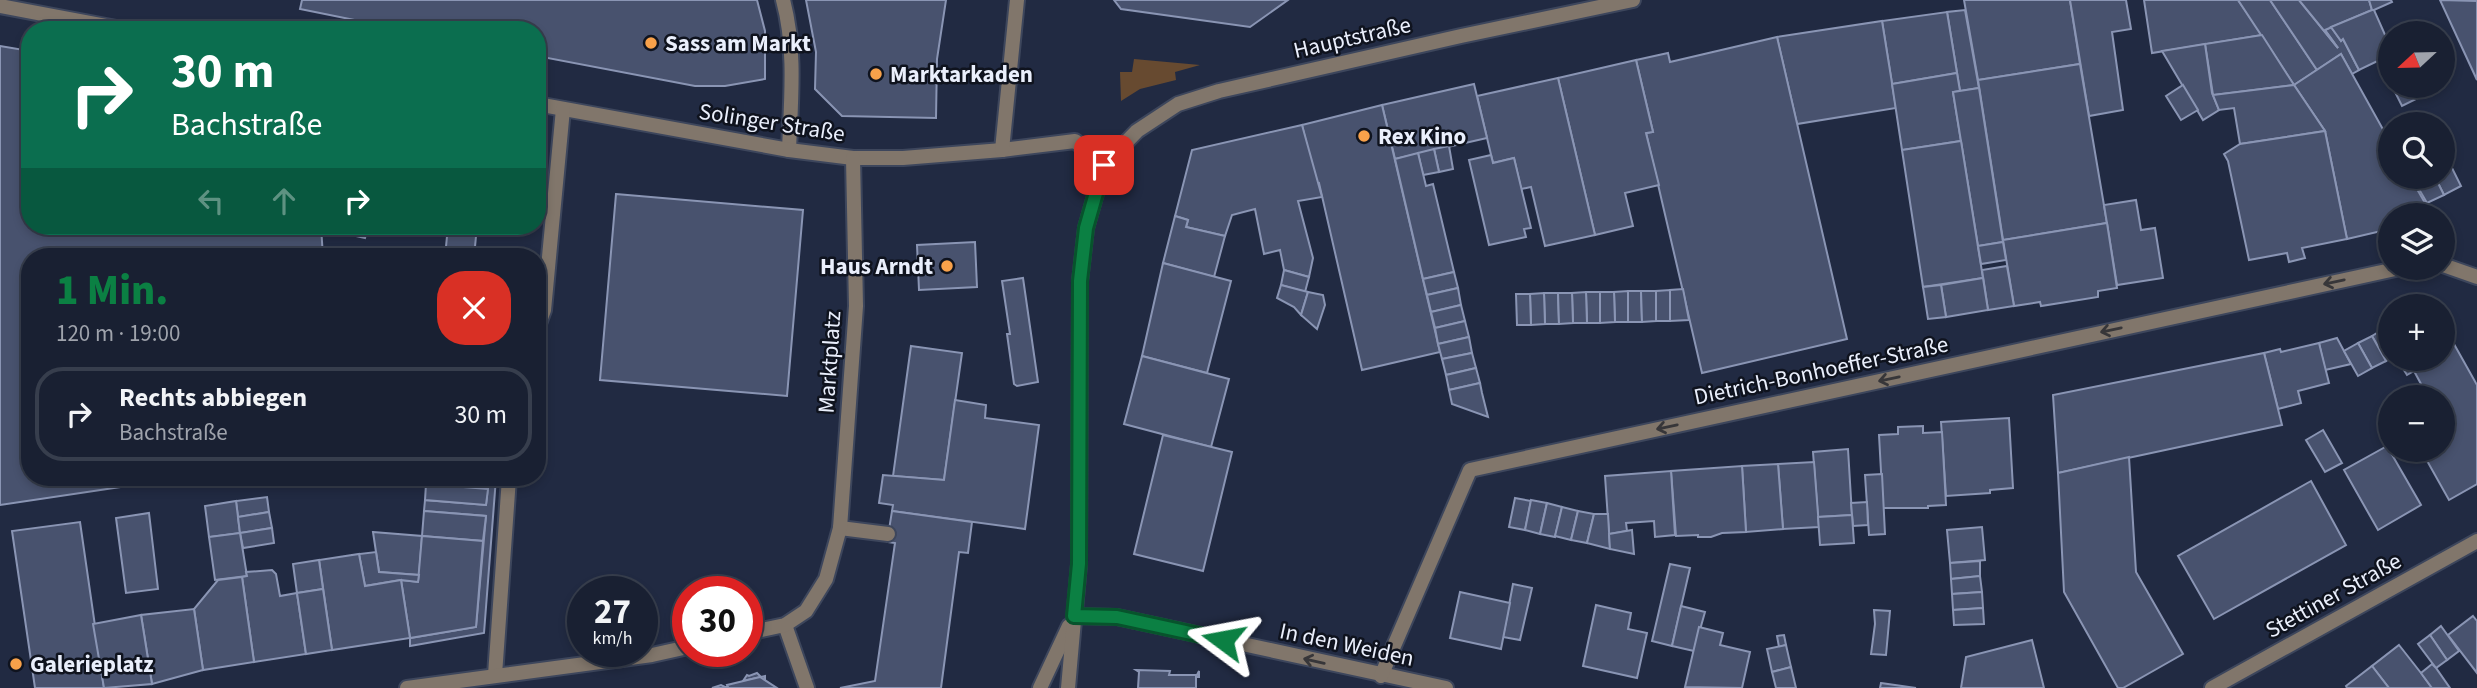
<!DOCTYPE html>
<html lang="de">
<meta charset="utf-8">
<style>
:root{--surface:#192032;--page:#22283a;--text:#f1f3f6;--muted:#9fa3ac;--line:#373e4d;--accent:#0b8043}
body{margin:0;font-family:"Source Sans 3",sans-serif;background:var(--page);color:var(--text);height:100vh;display:flex;flex-direction:column;font-size:26px;white-space:nowrap}
*{box-sizing:border-box;margin:0}
p{font-size:23px;color:var(--muted)}
.icon{flex:none;width:38px;height:38px;fill:none;stroke:currentColor;stroke-width:2;stroke-linecap:round;stroke-linejoin:round}
.map{position:relative;flex:1;overflow:hidden}
.drawer{position:absolute;left:21px;top:248px;width:525px;height:238px;display:flex;flex-direction:column;background:var(--surface);border-radius:28px;box-shadow:0 4px 10px #0003,0 0 0 2px var(--line)}
.drawer>*{flex:none}
.top-card{position:absolute;left:21px;top:21px;width:525px;height:214px;border-radius:28px;box-shadow:0 4px 10px #0003,0 0 0 2px var(--line);background:#0b6e4f;color:#fff;overflow:hidden}
.needle{width:46px;rotate:248deg}
.buttons{position:absolute;left:2378px;top:21px;display:grid;gap:14px}
.buttons a{display:grid;place-items:center;width:77px;height:77px;border-radius:50%;background:var(--surface);box-shadow:0 4px 10px #0003,0 0 0 2px var(--line);font-size:35px}
.speed{position:absolute;left:567px;top:576px;display:flex;gap:14px;font-size:35px;font-weight:700;text-align:center}
.speed>*{display:grid;place-content:center;width:91px;height:91px;border-radius:50%;background:var(--surface);box-shadow:0 4px 10px #0003,0 0 0 2px var(--line);line-height:1}
.speed small{font-size:18px;font-weight:400}
.speed .limit{border:10px solid #d22;background:#fff;color:#111}
.pin{position:absolute;display:grid;place-items:center;width:60px;height:60px;color:#fff;margin:-30px;border-radius:14px;box-shadow:0 4px 10px #0006}
.me{position:absolute;width:77px;margin:-38px;rotate:283deg;stroke-linejoin:round;filter:drop-shadow(0 0 5px #0008)}
.turn{display:flex;align-items:center;gap:24px;height:147px;padding:0 35px;font-size:32px}
.turn .icon{width:91px;height:91px;stroke-width:2.5}
.turn b{display:block;font-size:49px;line-height:60px}
.lanes{display:flex;align-items:center;height:66px;padding:0 35px;background:#0003;justify-content:center;gap:35px;direction:ltr}
.lanes .off{opacity:.35}
.round{display:grid;place-items:center;flex:none;width:74px;height:74px;border-radius:28px;background:var(--page)}
.head{display:flex;align-items:center;justify-content:space-between;height:119px;padding:0 35px}
h1{font-size:42px;font-weight:800;line-height:52px;color:var(--accent)}
ul{padding:0;list-style:none}
li{display:flex;align-items:center;gap:21px;height:94px;margin:0 14px 10px;padding:0 21px;border:4px solid var(--line);border-radius:28px}
li div{flex:1}
li b{display:block;font-size:26px}
li em{font-style:normal}
.map>svg:first-child{display:block}
.green{fill:#674a30}
.building{fill:#48526e;stroke:#8a95b4;stroke-width:2}
.lines{fill:none;stroke-linecap:round;stroke-linejoin:round}
.pedestrian-casing{stroke:#3d465c;stroke-width:18}
.minor-casing{stroke:#3d465c;stroke-width:18}
.pedestrian{stroke:#81766b;stroke-width:14}
.minor{stroke:#81766b;stroke-width:14}
.oneway{stroke:#373639}
.route-casing{stroke:#07532c;stroke-width:18}
.route{stroke:#0b8043;stroke-width:12}
.poi-dot{fill:#f8a14a;stroke:#0f131e;stroke-width:2.5}
.labels{text-anchor:middle;stroke-width:5;stroke-linejoin:round;paint-order:stroke}
.street-label{font-size:23px;fill:#eaeffc;stroke:#0f131e}
.poi-label{font-size:23px;font-weight:bold;fill:#eaeffc;stroke:#0f131e;text-anchor:start}
</style>
<div class="map">
<svg width="2477" height="688" viewBox="0 0 2477 688">
<rect width="100%" height="100%" fill="#212a42"/>
<polygon class="green" points="1134,59 1200,65 1175,72 1176,80 1140,89 1121,101 1120,72 1132,72"/>
<g class="building">
<polygon points="302,0 757,0 765,31 765,79 725,86 695,86 537,56 537,30 404,30 300,9"/>
<polygon points="806,0 946,0 937,59 936,118 842,116 815,89 816,52"/>
<polygon points="1114,0 1288,0 1250,27 1121,9"/>
<polygon points="1964,0 2070,0 2080,64 1978,80"/>
<polygon points="2070,0 2126,0 2131,29 2112,32 2123,110 2089,116"/>
<polygon points="2144,0 2238,0 2262,35 2152,53"/>
<polygon points="2238,0 2270,0 2317,70 2294,85"/>
<polygon points="2270,0 2299,0 2338,48 2325,30 2331,27 2341,41 2343,39 2359,70 2352,74 2341,54 2317,70"/>
<polygon points="2299,0 2369,0 2372,10 2325,30 2338,48"/>
<polygon points="2369,0 2391,0 2392,2 2374,10 2372,10"/>
<polygon points="2440,0 2477,1 2477,80"/>
<polygon points="1965,10 1979,88 1960,91 1947,12"/>
<polygon points="2372,10 2374,10 2390,46 2390,55 2359,70 2343,39 2341,41 2331,27"/>
<polygon points="1947,12 1957,73 1892,84 1882,21"/>
<polygon points="1882,21 1896,108 1797,124 1777,37"/>
<polygon points="2262,35 2294,85 2213,95 2205,44"/>
<polygon points="1777,37 1847,339 1702,373 1646,133 1653,132 1636,60 1668,53 1670,62"/>
<polygon points="2205,44 2212,93 2219,110 2203,120 2162,51"/>
<polygon points="0,46 30,51 30,226 321,226 323,257 30,257 30,478 181,478 0,505"/>
<polygon points="2341,54 2390,142 2390,177 2410,177 2432,215 2390,215 2390,229 2347,239 2325,131 2294,85"/>
<polygon points="1636,60 1653,132 1646,133 1659,185 1625,193 1633,226 1595,235 1558,78"/>
<polygon points="2080,64 2107,223 2003,240 1978,80"/>
<polygon points="1957,73 1960,91 1953,92 1961,141 1902,150 1892,84"/>
<polygon points="1558,78 1595,235 1545,246 1531,187 1521,189 1514,158 1493,163 1477,96"/>
<polygon points="1474,84 1487,138 1395,159 1382,105"/>
<polygon points="2183,85 2198,110 2181,120 2166,96"/>
<polygon points="2294,85 2325,131 2240,144 2234,108 2219,110 2213,95"/>
<polygon points="2392,86 2412,86 2418,98 2402,106"/>
<polygon points="1979,88 2003,242 1978,246 1953,92"/>
<polygon points="1382,105 1440,352 1362,370 1319,183 1316,184 1302,125"/>
<polygon points="1302,125 1322,197 1298,201 1313,258 1309,277 1284,270 1280,250 1264,254 1255,209 1232,215 1225,236 1186,227 1188,220 1175,216 1192,150"/>
<polygon points="2325,131 2347,239 2302,248 2305,258 2289,262 2287,253 2249,260 2228,161 2224,154 2240,144"/>
<polygon points="1961,141 1983,278 1923,287 1902,150"/>
<polygon points="1449,146 1453,169 1439,172 1434,149"/>
<polygon points="1434,149 1439,172 1423,175 1418,153"/>
<polygon points="1418,153 1426,186 1433,184 1454,272 1423,279 1395,159"/>
<polygon points="1491,155 1493,163 1514,158 1531,228 1524,229 1526,237 1489,245 1469,160"/>
<polygon points="2447,158 2461,186 2444,195 2435,177 2443,177 2443,160"/>
<polygon points="2412,177 2435,177 2444,195 2427,203"/>
<polygon points="616,194 803,210 787,396 600,380"/>
<polygon points="2136,200 2141,230 2155,228 2163,278 2117,285 2104,205"/>
<polygon points="1175,216 1188,220 1186,227 1225,236 1214,277 1163,263"/>
<polygon points="2107,223 2117,288 2098,291 2098,297 2041,306 2040,302 2014,306 2003,240"/>
<polygon points="335,226 368,226 365,238 334,231"/>
<polygon points="448,226 477,226 474,257 445,257"/>
<polygon points="975,242 977,287 919,290 917,245"/>
<polygon points="2003,242 2006,260 1981,264 1978,246"/>
<polygon points="1163,263 1231,281 1207,373 1142,356"/>
<polygon points="2007,266 2014,306 1988,310 1982,270"/>
<polygon points="1284,270 1309,277 1305,292 1281,285"/>
<polygon points="1454,272 1458,288 1427,295 1423,279"/>
<polygon points="1023,278 1038,382 1017,386 1014,384 1007,334 1010,334 1002,281"/>
<polygon points="1983,278 1988,310 1946,317 1941,285"/>
<polygon points="1281,285 1308,292 1301,315 1294,307 1277,298"/>
<polygon points="1941,285 1946,317 1928,319 1923,287"/>
<polygon points="1458,288 1461,305 1431,312 1427,295"/>
<polygon points="1683,289 1689,320 1670,321 1670,290"/>
<polygon points="1670,290 1670,321 1656,321 1656,291"/>
<polygon points="1628,291 1641,291 1642,322 1628,322"/>
<polygon points="1628,291 1628,322 1615,322 1614,292"/>
<polygon points="1641,291 1656,291 1656,321 1642,322"/>
<polygon points="1308,292 1323,295 1325,305 1317,329 1301,315"/>
<polygon points="1586,292 1600,292 1600,323 1587,323"/>
<polygon points="1586,292 1587,323 1573,323 1572,293"/>
<polygon points="1600,292 1614,292 1615,322 1600,323"/>
<polygon points="1544,293 1558,293 1559,324 1545,324"/>
<polygon points="1544,293 1545,324 1531,325 1530,294"/>
<polygon points="1558,293 1572,293 1573,323 1559,324"/>
<polygon points="1516,294 1530,294 1531,325 1517,325"/>
<polygon points="1461,305 1465,321 1435,328 1431,312"/>
<polygon points="1465,321 1469,337 1438,344 1435,328"/>
<polygon points="2385,328 2390,338 2390,358 2386,361 2372,336"/>
<polygon points="2445,328 2477,385 2477,484 2449,500 2421,450 2443,450 2443,397 2428,397 2414,371 2407,375 2397,359 2443,359 2443,329"/>
<polygon points="2372,336 2386,361 2372,368 2358,343"/>
<polygon points="1469,337 1472,353 1442,359 1438,344"/>
<polygon points="2337,338 2351,364 2325,370 2319,343"/>
<polygon points="2319,343 2329,383 2298,391 2301,403 2278,409 2264,353 2280,349 2281,352"/>
<polygon points="2358,343 2372,368 2358,376 2344,351"/>
<polygon points="911,346 962,353 944,480 893,476"/>
<polygon points="1472,353 1476,368 1446,375 1442,359"/>
<polygon points="2264,353 2282,425 2058,473 2053,395"/>
<polygon points="1142,356 1229,379 1211,447 1124,424"/>
<polygon points="1476,368 1480,383 1449,390 1446,375"/>
<polygon points="1480,383 1482,393 1488,417 1452,404 1449,390"/>
<polygon points="955,400 986,405 985,418 1039,425 1025,529 892,511 893,505 879,503 883,475 944,480"/>
<polygon points="2009,418 2013,488 1990,490 1990,493 1946,496 1941,422"/>
<polygon points="1923,426 1923,433 1942,432 1946,505 1928,506 1928,508 1883,508 1879,435 1898,434 1898,427"/>
<polygon points="2323,430 2342,463 2325,472 2306,440"/>
<polygon points="1163,435 1232,452 1203,571 1134,554"/>
<polygon points="2387,446 2421,505 2378,530 2344,470"/>
<polygon points="1848,449 1852,515 1818,517 1813,452"/>
<polygon points="2129,457 2136,572 2183,654 2123,688 2118,688 2064,592 2058,473"/>
<polygon points="1814,462 1819,527 1783,529 1778,464"/>
<polygon points="1778,464 1783,529 1746,532 1742,466"/>
<polygon points="1742,466 1746,532 1722,533 1711,537 1698,537 1698,535 1676,536 1671,471"/>
<polygon points="1671,471 1675,535 1655,537 1654,521 1626,523 1627,531 1609,534 1605,476"/>
<polygon points="1882,474 1885,534 1869,535 1865,475"/>
<polygon points="394,478 427,478 426,484 394,481"/>
<polygon points="427,478 489,478 488,489 426,484"/>
<polygon points="489,478 496,478 484,633 410,646 410,638 476,627 486,516 424,511 425,500 486,505"/>
<polygon points="2311,481 2346,545 2214,619 2178,556"/>
<polygon points="426,484 488,489 486,505 425,500"/>
<polygon points="267,497 269,512 238,517 236,501"/>
<polygon points="1515,498 1531,501 1525,530 1509,527"/>
<polygon points="1531,500 1547,503 1540,534 1525,530"/>
<polygon points="236,501 240,533 209,537 205,506"/>
<polygon points="1867,502 1868,525 1853,526 1851,503"/>
<polygon points="1547,503 1562,507 1555,537 1540,534"/>
<polygon points="1562,507 1578,511 1571,540 1555,536"/>
<polygon points="424,511 486,516 483,541 422,536"/>
<polygon points="892,511 972,522 968,553 959,552 941,688 840,688 875,681 895,543 887,542"/>
<polygon points="1578,511 1594,514 1587,543 1571,540"/>
<polygon points="269,512 272,528 240,533 238,517"/>
<polygon points="149,513 158,589 126,593 116,518"/>
<polygon points="1594,514 1608,514 1610,549 1587,543"/>
<polygon points="1852,515 1854,543 1820,545 1818,517"/>
<polygon points="80,522 104,688 35,688 12,531"/>
<polygon points="1982,527 1985,560 1950,563 1947,530"/>
<polygon points="272,528 274,543 243,548 240,533"/>
<polygon points="1632,530 1634,554 1610,549 1609,534"/>
<polygon points="373,532 422,536 419,575 379,572"/>
<polygon points="240,533 247,576 215,580 209,537"/>
<polygon points="422,536 483,541 476,627 410,638 401,580 418,582"/>
<polygon points="376,552 379,572 419,575 418,582 401,580 365,586 359,554"/>
<polygon points="359,554 365,586 401,580 410,638 332,650 319,560"/>
<polygon points="319,560 323,589 297,593 293,564"/>
<polygon points="1980,561 1980,576 1951,579 1950,563"/>
<polygon points="1670,564 1690,568 1672,646 1652,641"/>
<polygon points="272,570 276,574 280,596 297,593 306,654 254,662 242,577 247,576 246,572"/>
<polygon points="1980,576 1982,592 1952,594 1951,579"/>
<polygon points="242,577 254,662 203,670 194,609 218,580"/>
<polygon points="1513,584 1532,588 1520,640 1503,637"/>
<polygon points="323,589 332,650 306,654 297,593"/>
<polygon points="1460,592 1510,603 1501,649 1450,638"/>
<polygon points="1982,592 1983,608 1953,610 1952,594"/>
<polygon points="1596,605 1631,613 1628,629 1647,633 1637,678 1583,666"/>
<polygon points="1681,606 1705,612 1694,651 1672,646"/>
<polygon points="1983,608 1984,624 1954,625 1953,610"/>
<polygon points="194,609 203,670 152,684 141,615"/>
<polygon points="1874,610 1890,611 1886,655 1871,654 1875,624"/>
<polygon points="141,615 152,684 104,688 93,624"/>
<polygon points="2473,616 2477,621 2477,673 2448,635"/>
<polygon points="2441,626 2459,651 2447,660 2430,635"/>
<polygon points="1699,627 1723,633 1720,645 1750,652 1742,688 1685,687"/>
<polygon points="1784,635 1786,645 1779,647 1777,636"/>
<polygon points="2430,635 2447,660 2436,668 2418,644"/>
<polygon points="2032,640 2044,688 1961,688 1966,657"/>
<polygon points="1786,645 1791,667 1772,672 1767,649"/>
<polygon points="2399,645 2421,673 2432,688 2389,688 2372,666"/>
<polygon points="2432,664 2436,668 2450,688 2432,688 2421,673"/>
<polygon points="2372,666 2389,688 2347,688 2346,686"/>
<polygon points="1791,667 1796,688 1776,688 1772,672"/>
<polygon points="1136,670 1170,671 1169,675 1197,675 1199,671 1199,677 1196,677 1196,688 1138,688 1139,672"/>
<polygon points="757,673 761,677 765,676 765,681 760,677 743,681 747,675 749,676"/>
<polygon points="760,677 777,688 712,688 721,685 725,687 728,687 727,685"/>
<polygon points="1881,683 1916,688 1880,688"/>
</g>
<g class="lines">
<defs>
<g id="pedestrian">
<path d="M783 0C796 48 791 100 789 150"/>
<polyline points="0,6 127,30"/>
<polyline points="537,104 789,150 853,158 903,158 1002,150 1075,141 1104,165"/>
<polyline points="1002,150 1017,0"/>
<polyline points="537,329 544,310 563,109"/>
<polyline points="840,528 888,534"/>
<polyline points="785,625 807,688"/>
<polyline points="747,633 785,625 806,611 826,579 840,528 856,306 853,158"/>
<polyline points="495,675 509,478"/>
<polyline points="407,688 652,655 688,647"/>
</g>
<g id="minor">
<polyline points="2443,265 2477,277"/>
<polyline points="1075,616 1117,617 1446,688"/>
<polyline points="1381,676 1470,470 2400,268"/>
<polyline points="1040,688 1069,626"/>
<polyline points="1068,688 1079,564 1080,281 1086,228 1104,165 1137,131 1178,104 1219,91 1461,36 1633,0"/>
<polyline points="2212,688 2477,541"/>
</g>
</defs>
<use href="#pedestrian" class="pedestrian-casing"/>
<use href="#minor" class="minor-casing"/>
<use href="#pedestrian" class="pedestrian"/>
<use href="#minor" class="minor"/>
</g>
<defs><path id="oneway-shaft" d="M-6 0H5M1.5-3L5.5 0L1.5 3" fill="none" stroke-width="1.6" stroke-linecap="round" stroke-linejoin="round" transform="scale(1.75)"/></defs>
<g class="oneway">
<use href="#oneway-shaft" transform="translate(2334 282) rotate(168)"/>
<use href="#oneway-shaft" transform="translate(2111 330) rotate(168)"/>
<use href="#oneway-shaft" transform="translate(1889 379) rotate(168)"/>
<use href="#oneway-shaft" transform="translate(1667 427) rotate(168)"/>
<use href="#oneway-shaft" transform="translate(1314 661) rotate(-167)"/>
</g>
<g class="lines">
<defs>
<polyline id="route" points="1104,165 1086,228 1080,281 1079,564 1074,616 1117,617 1223,640"/>
</defs>
<use href="#route" class="route-casing"/>
<use href="#route" class="route"/>
</g>
<g class="poi-dot">
<circle cx="651" cy="43" r="7"/>
<circle cx="876" cy="74" r="7"/>
<circle cx="1364" cy="136" r="7"/>
<circle cx="947" cy="266" r="7"/>
<circle cx="16" cy="664" r="7"/>
</g>
<g class="labels">
<g class="street-label">
<text transform="translate(1352 37) rotate(-13)" y="8">Hauptstraße</text>
<text transform="translate(772 122) rotate(9)" y="8">Solinger Straße</text>
<text transform="translate(829 362) rotate(-86)" y="8">Marktplatz</text>
<text transform="translate(1821 370) rotate(-12)" y="8">Dietrich-Bonhoeffer-Straße</text>
<text transform="translate(2333 595) rotate(-29)" y="8">Stettiner Straße</text>
<text transform="translate(1347 644) rotate(12)" y="8">In den Weiden</text>
</g>
<g class="poi-label">
<text x="665" y="51">Sass am Markt</text>
<text x="890" y="82">Marktarkaden</text>
<text x="1378" y="144">Rex Kino</text>
<text x="933" y="274" text-anchor="end">Haus Arndt</text>
<text x="30" y="672">Galerieplatz</text>
</g>
</g>
</svg>
<div class="buttons">
<a><svg class="needle" viewBox="-14 -14 28 28"><path d="M0-13l5 13h-10z" fill="#e53935"/><path d="M0 13l5-13h-10z" fill="#9fa3ac"/></svg></a>
<a><svg class="icon" aria-label="search" viewBox="0 0 24 24"><circle cx="10" cy="10" r="6"/><path d="M15 15l6 6"/></svg></a>
<a><svg class="icon" aria-label="layers" viewBox="0 0 24 24"><path d="M12 4l9 5-9 5-9-5zM3 14l9 5 9-5"/></svg></a>
<a>+</a>
<a>−</a>
</div>
<div class="speed"><div>27<small>km/h</small></div><div class="limit">30</div></div>
<div class="pin" style="left:1104px;top:165px;background:#d93025"><svg class="icon" aria-label="arrive" viewBox="0 0 24 24"><path d="M6 21V4h12l-3 4 3 4H6"/></svg></div>
<svg class="me" style="left:1223px;top:640px" viewBox="-20 -20 40 40"><path d="M0-17L14 15 0 8-14 15z" fill="#0b8043" stroke="#fff" stroke-width="4"/></svg>
<div class="top-card">
<div class="turn"><svg class="icon" aria-label="right" viewBox="0 0 24 24"><path d="M7 20v-9h11M14 6l5 5-5 5"/></svg><div><b>30 m</b>Bachstraße</div></div>
<div class="lanes"><svg class="icon off" aria-label="left" viewBox="0 0 24 24"><path d="M17 20v-9H6M10 6l-5 5 5 5"/></svg><svg class="icon off" aria-label="ahead" viewBox="0 0 24 24"><path d="M12 20V5M6 11l6-6 6 6"/></svg><svg class="icon" aria-label="right" viewBox="0 0 24 24"><path d="M7 20v-9h11M14 6l5 5-5 5"/></svg></div>
</div>
<section class="drawer">
<div class="head"><div><h1>1 Min.</h1><p>120 m · 19:00</p></div><a class="round" style="background:#d93025;color:#fff"><svg class="icon" aria-label="close" viewBox="0 0 24 24"><path d="M6 6l12 12M18 6L6 18"/></svg></a></div>
<ul>
<li><svg class="icon" aria-label="right" viewBox="0 0 24 24"><path d="M7 20v-9h11M14 6l5 5-5 5"/></svg><div><b>Rechts abbiegen</b><p>Bachstraße</p></div><em>30 m</em></li>
</ul>
</section>
</div>
